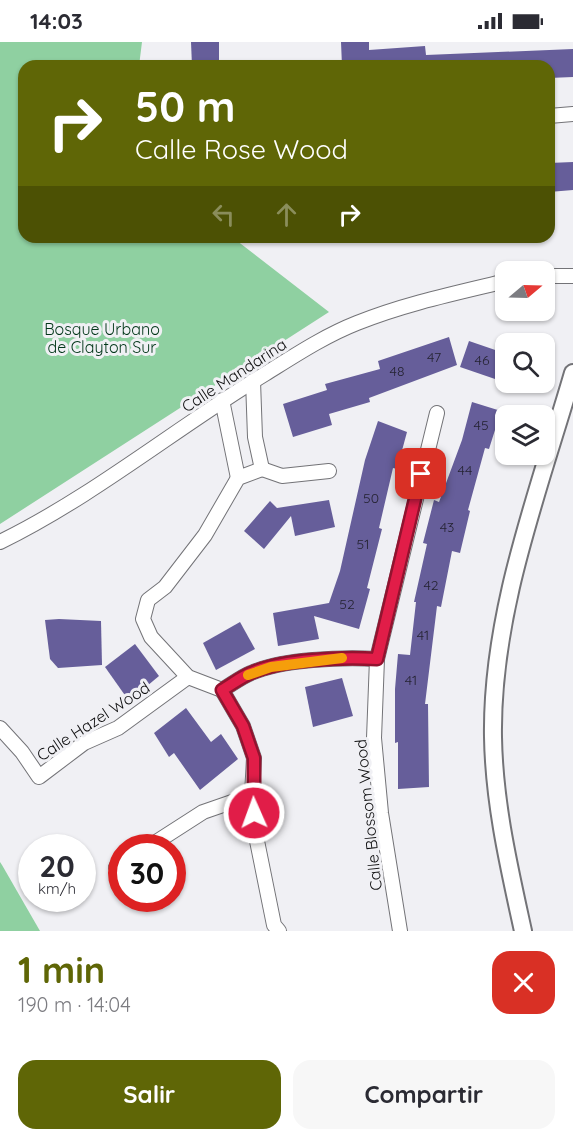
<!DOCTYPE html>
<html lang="es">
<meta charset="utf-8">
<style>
:root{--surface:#fff;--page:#f7f7f7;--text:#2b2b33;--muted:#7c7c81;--accent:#5f6606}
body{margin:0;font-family:Quicksand,sans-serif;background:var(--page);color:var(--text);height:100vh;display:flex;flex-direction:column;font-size:22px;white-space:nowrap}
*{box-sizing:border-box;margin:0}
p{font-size:20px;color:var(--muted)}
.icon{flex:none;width:33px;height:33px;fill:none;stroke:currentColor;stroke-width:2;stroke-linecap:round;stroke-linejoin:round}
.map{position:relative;height:889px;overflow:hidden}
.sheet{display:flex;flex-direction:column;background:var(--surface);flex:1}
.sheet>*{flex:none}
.hud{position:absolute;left:18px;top:18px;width:537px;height:183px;border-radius:18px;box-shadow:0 2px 4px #0004;background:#5f6606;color:#fff;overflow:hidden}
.needle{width:39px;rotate:71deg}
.buttons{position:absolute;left:495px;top:219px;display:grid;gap:12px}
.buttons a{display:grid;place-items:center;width:60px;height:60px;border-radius:12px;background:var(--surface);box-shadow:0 2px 4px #0004;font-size:30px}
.speed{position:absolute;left:18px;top:792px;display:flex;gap:12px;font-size:30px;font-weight:700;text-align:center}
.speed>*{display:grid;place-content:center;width:78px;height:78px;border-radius:50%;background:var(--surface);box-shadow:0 2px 4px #0004;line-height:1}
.speed small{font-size:15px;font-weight:400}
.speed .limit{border:9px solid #d22;background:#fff;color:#111}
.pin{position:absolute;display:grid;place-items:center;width:51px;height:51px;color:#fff;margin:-26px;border-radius:12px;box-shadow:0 3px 9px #0006}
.me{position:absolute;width:66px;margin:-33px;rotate:358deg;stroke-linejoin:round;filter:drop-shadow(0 0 4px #0008)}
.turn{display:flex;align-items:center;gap:21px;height:126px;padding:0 18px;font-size:27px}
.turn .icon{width:78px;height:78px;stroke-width:2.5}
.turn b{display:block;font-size:42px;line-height:51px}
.lanes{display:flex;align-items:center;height:57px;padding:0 18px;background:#0003;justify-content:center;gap:30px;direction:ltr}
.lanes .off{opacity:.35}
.round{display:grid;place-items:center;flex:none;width:63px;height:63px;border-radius:18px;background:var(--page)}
.headline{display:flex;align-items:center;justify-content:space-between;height:102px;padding:0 18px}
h1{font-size:36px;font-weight:800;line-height:45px;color:var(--accent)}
.primary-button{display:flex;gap:12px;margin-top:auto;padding:12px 18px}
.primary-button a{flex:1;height:69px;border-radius:18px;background:var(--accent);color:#fff;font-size:24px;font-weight:800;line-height:69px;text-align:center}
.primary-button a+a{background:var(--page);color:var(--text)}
.status{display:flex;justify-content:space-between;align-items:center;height:42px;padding:0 30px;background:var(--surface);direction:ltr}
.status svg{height:16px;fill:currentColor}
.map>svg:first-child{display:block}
.forest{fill:#8fd0a1}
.building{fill:#665e9a}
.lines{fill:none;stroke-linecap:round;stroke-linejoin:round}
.minor-casing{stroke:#737377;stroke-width:16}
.tertiary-casing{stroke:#737377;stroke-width:20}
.minor{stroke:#fff;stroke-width:14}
.tertiary{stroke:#fff;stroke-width:16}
.route-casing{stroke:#92132f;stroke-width:15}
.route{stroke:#e11d48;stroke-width:10}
.slow{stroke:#f59e0b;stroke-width:10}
.labels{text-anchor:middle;stroke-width:6;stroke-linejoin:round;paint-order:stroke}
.number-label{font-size:14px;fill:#252332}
.park-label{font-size:16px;fill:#013618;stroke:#f0f0f4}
.street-label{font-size:16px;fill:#0f0f10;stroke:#f0f0f4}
</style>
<div class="status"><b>14:03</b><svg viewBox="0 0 49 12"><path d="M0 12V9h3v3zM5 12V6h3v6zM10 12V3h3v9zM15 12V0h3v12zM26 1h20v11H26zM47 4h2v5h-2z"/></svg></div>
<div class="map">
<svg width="573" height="889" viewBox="0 0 573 889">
<rect width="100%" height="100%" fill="#f0f0f4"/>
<g class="forest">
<polygon points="0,0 142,0 139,24 24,24 24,195 232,195 329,270 0,482"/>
<polygon points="0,820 2,823 40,889 0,889"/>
</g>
<g class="building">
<polygon points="191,0 219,0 219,24 192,24"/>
<polygon points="341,0 369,0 369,8 425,4 426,13 573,7 573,35 549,36 549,24 342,24"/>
<polygon points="573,120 573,148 549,150 549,121"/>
<polygon points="449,295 457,323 369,356 370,360 329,372 332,383 293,395 283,362 327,348 325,342 380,327 378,319"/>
<polygon points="469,299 504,311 495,337 460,325"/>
<polygon points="472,360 501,369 489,407 485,406 468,468 470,469 460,511 452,509 441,565 437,564 425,662 428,662 429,745 398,747 398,700 395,701 395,647 398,612 410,613 416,560 414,560 427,502 423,501 434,458 439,460 462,398"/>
<polygon points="378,379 407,390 397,427 393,426 379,486 382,487 367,546 370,547 359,587 314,574 319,597 278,604 273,571 329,561 340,529 365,418"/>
<polygon points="329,458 335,485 295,494 291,474 264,507 244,489 270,459 277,466"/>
<polygon points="59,577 101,579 102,623 58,626 50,617 45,578"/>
<polygon points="240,580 255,607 216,628 203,601"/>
<polygon points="135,602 159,634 129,659 105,625"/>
<polygon points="342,636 353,674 313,685 305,645"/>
<polygon points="186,666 211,700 221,692 238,717 200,748 174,711 169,715 154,691"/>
</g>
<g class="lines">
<defs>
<g id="minor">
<polyline points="549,74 573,72"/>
<polyline points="544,234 573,234"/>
<polyline points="253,339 255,395 262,427"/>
<polyline points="222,358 238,436"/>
<polyline points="262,427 282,434 329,429"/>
<path d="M0 500C94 454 176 386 265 332 294 314 324 294 357 281 404 262 456 251 506 239"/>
<polyline points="222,648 188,635 151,595 143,577 148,558 165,545 205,493 238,436 262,427"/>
<polyline points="222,648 243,684 254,716 252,753 255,789 274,883 279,889"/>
<path d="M222 648C231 643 241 635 251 631 282 617 343 615 377 617"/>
<polyline points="0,686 22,710 39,735 84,701 118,686 188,635"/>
<polyline points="147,806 203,770 252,753"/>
<polyline points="116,825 122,821"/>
<polyline points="400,889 381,771 374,696 377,617 437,371"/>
</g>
<path id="tertiary" d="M523 889C509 825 494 761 493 695 491 571 539 448 573 331"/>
</defs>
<use href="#minor" class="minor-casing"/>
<use href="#tertiary" class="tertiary-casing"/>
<use href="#minor" class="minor"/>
<use href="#tertiary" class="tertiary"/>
</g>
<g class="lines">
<defs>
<path id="route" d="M254 771V716L243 684 222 648C231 643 241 635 251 631 282 617 343 615 377 617L421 432"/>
</defs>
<use href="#route" class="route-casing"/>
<use href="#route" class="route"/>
<polyline class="slow" points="248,633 271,625 342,616"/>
</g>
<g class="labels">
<g class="number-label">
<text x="434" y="320">47</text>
<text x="482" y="323">46</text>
<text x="397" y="334">48</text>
<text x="481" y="388">45</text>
<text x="465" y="433">44</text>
<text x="371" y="461">50</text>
<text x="447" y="490">43</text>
<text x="363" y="507">51</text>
<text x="431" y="548">42</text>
<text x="347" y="567">52</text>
<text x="423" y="598">41</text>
<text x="411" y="643">41</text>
</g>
<g class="park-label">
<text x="102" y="293">Bosque Urbano<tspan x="102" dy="18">de Clayton Sur</tspan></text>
</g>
<g class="street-label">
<text transform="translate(234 333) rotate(-33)" y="6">Calle Mandarina</text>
<text transform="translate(93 679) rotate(-33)" y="6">Calle Hazel Wood</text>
<text transform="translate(368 773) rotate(-96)" y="6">Calle Blossom Wood</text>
</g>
</g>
</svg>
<div class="buttons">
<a><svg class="needle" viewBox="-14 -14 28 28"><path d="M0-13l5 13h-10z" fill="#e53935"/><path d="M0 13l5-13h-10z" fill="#7c7c81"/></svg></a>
<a><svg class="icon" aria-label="search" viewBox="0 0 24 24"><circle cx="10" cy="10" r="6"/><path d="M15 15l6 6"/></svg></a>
<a><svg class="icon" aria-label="layers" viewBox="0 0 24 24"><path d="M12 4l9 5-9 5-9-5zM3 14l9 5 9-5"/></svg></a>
</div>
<div class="speed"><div>20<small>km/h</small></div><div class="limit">30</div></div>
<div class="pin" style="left:421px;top:432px;background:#d93025"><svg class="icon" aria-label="arrive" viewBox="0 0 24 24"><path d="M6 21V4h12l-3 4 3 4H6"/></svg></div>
<svg class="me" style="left:254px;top:771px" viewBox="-20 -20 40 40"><circle r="17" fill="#e11d48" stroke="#fff" stroke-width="3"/><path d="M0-11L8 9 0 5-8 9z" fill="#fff"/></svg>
<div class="hud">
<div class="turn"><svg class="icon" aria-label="right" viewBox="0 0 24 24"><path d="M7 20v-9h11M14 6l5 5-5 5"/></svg><div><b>50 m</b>Calle Rose Wood</div></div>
<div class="lanes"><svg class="icon off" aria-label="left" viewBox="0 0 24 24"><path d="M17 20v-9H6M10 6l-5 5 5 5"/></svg><svg class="icon off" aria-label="ahead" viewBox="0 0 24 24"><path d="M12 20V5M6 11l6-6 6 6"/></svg><svg class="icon" aria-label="right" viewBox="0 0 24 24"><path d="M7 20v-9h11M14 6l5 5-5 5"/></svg></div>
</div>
</div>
<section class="sheet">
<div class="headline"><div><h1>1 min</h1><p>190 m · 14:04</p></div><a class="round" style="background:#d93025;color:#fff"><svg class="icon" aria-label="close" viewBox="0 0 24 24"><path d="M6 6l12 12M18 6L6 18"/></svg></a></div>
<div class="primary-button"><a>Salir</a><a>Compartir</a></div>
</section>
